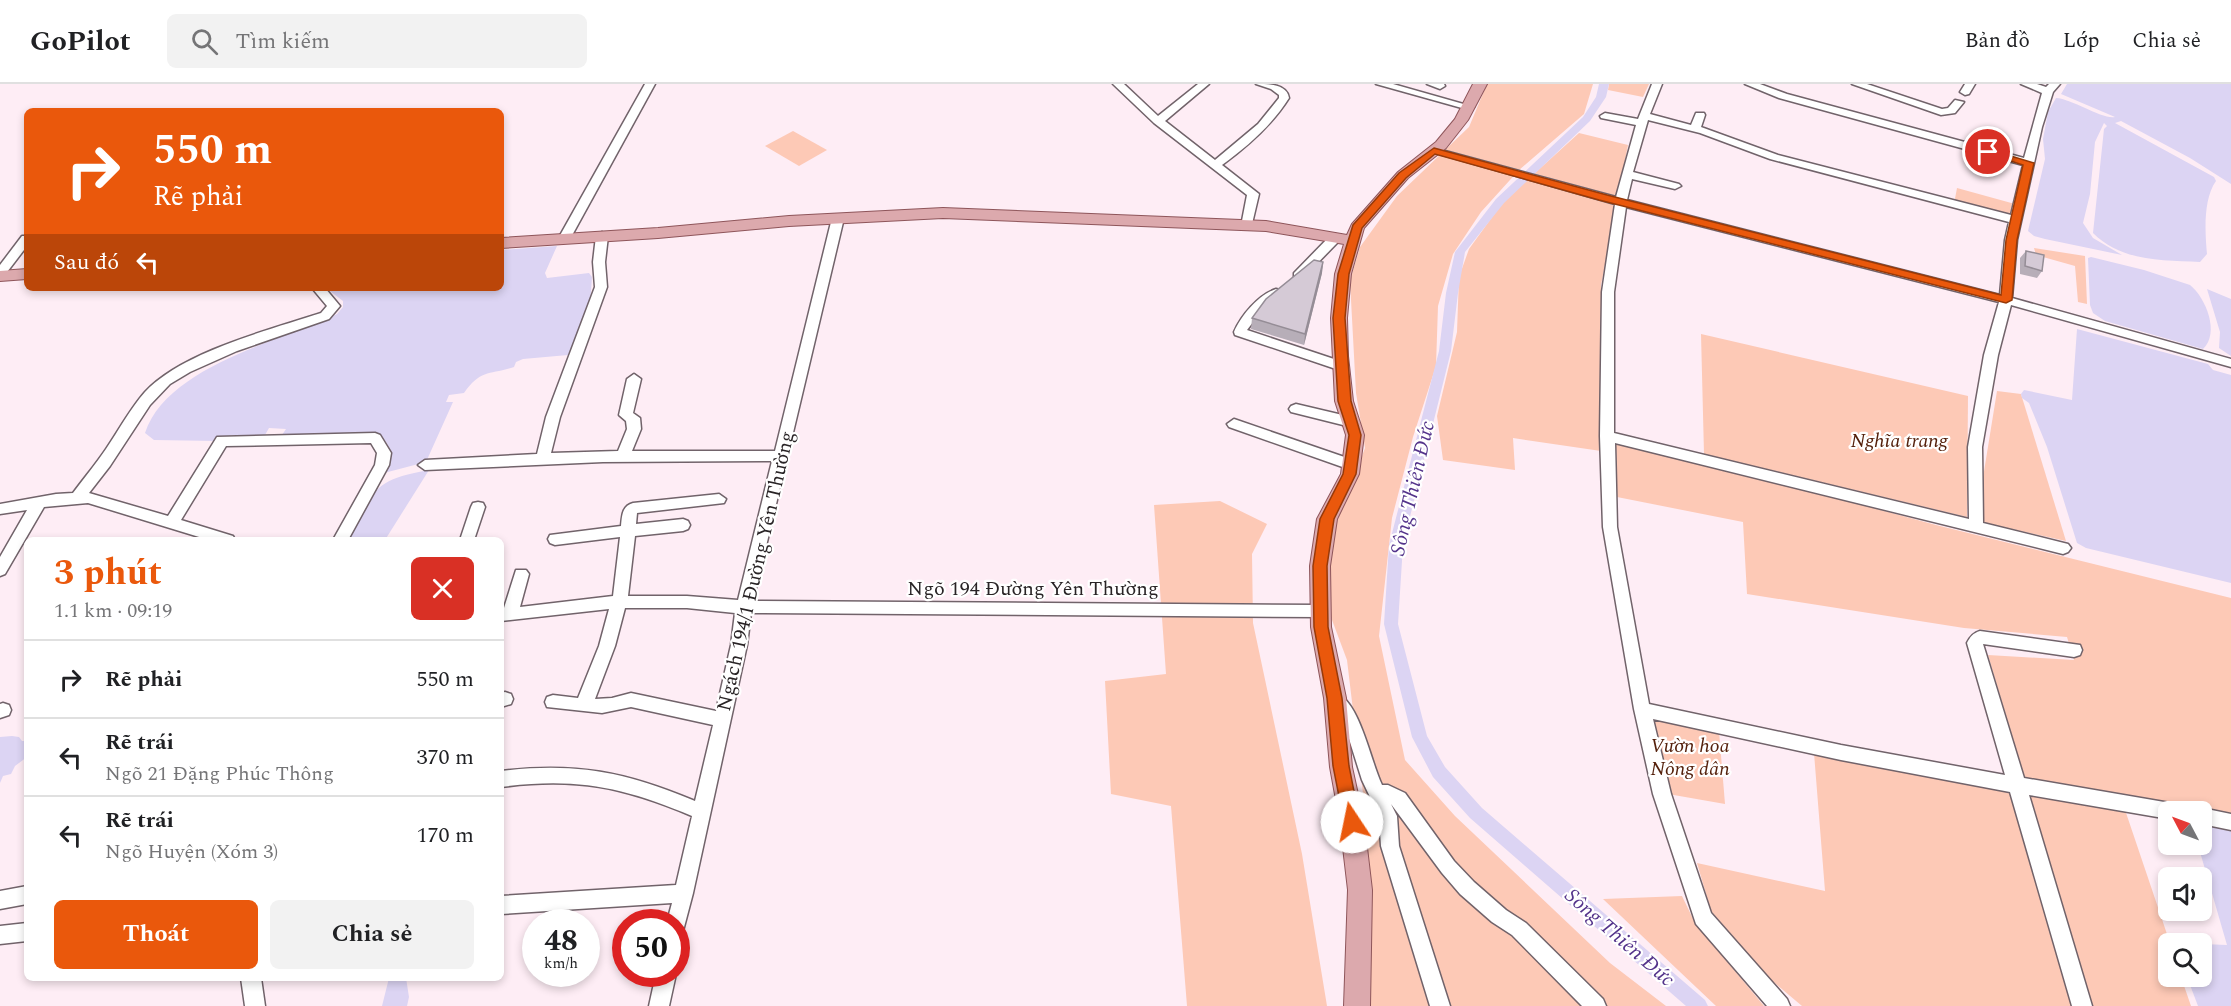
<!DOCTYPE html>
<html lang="vi">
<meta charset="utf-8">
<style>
:root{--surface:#fff;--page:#f2f2f2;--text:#202124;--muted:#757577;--line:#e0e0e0;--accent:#ea580c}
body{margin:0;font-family:Spectral,serif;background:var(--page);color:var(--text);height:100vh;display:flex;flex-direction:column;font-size:22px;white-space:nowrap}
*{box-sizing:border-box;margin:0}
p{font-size:20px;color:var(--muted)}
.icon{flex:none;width:33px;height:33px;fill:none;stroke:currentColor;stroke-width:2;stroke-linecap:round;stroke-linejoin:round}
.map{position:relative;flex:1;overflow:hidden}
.side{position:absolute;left:24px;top:453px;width:480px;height:444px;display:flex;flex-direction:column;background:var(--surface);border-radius:9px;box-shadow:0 3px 9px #0003}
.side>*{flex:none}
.hud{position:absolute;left:24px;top:24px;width:480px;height:183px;border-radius:9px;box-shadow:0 3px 9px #0003;background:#ea580c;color:#fff;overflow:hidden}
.needle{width:39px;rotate:311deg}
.controls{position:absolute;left:2158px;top:717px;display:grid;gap:12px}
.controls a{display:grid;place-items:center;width:54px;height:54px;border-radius:9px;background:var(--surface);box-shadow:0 3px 9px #0003;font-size:30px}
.speed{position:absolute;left:522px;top:825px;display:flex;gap:12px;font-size:30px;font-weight:700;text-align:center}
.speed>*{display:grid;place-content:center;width:78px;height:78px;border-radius:50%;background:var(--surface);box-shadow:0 3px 9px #0003;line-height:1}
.speed small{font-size:15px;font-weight:400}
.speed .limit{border:9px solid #d22;background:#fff;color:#111}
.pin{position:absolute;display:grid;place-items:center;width:51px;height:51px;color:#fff;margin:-26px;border:3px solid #fff;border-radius:50%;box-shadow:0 2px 6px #0007}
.me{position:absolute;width:66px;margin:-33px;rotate:349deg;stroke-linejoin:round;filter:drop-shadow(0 0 4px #0008)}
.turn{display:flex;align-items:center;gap:21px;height:126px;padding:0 30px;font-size:27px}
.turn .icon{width:78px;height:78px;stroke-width:2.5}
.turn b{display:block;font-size:42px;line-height:51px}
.then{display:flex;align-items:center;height:57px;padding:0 30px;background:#0003;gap:12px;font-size:22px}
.round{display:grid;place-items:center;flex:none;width:63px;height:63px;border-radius:9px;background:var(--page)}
.summary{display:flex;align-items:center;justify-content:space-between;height:102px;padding:0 30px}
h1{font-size:36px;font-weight:700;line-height:45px;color:var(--accent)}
.button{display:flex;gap:12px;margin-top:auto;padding:12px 30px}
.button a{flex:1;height:69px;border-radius:9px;background:var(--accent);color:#fff;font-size:24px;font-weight:700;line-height:69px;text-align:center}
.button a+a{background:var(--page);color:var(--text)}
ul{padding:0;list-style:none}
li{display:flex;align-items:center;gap:18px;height:78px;padding:0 30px;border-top:2px solid var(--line)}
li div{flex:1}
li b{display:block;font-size:22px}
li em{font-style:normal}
header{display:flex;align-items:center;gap:36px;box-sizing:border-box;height:84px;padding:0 30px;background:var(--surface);border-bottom:2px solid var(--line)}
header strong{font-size:28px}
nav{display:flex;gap:33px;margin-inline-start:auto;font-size:21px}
.search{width:420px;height:54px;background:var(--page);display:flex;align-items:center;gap:15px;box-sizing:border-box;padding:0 21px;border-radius:9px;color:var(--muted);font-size:22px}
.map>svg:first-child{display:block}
.green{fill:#fdc9b6}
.water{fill:#dcd4f3}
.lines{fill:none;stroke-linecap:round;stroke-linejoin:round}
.canal{fill:#dcd4f3;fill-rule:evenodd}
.minor-casing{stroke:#71636a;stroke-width:3}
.major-casing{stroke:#8e555a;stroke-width:2}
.minor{fill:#fff;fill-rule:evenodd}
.major{fill:#dca9ad;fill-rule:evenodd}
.wall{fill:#b7aeb8}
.shaded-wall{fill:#958d96}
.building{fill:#d5cad6;stroke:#958d96;stroke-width:1.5}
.route{fill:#ea580c;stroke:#983908;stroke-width:1.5}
.labels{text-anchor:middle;stroke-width:4.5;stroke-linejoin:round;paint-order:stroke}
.park-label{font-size:20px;font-style:italic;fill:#55210c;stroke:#fff}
.street-label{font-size:20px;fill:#292426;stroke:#fff}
.water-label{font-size:21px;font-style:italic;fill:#54348b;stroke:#fff}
</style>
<header>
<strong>GoPilot</strong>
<div class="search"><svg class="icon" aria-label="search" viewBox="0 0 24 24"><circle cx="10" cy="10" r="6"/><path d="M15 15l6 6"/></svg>Tìm kiếm</div>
<nav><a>Bản đồ</a><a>Lớp</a><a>Chia sẻ</a></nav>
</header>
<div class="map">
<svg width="2231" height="922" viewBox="0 0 2231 922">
<rect width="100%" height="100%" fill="#feedf5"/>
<g class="green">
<polygon points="1487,0 1593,0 1584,30 1519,86 1481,128 1453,170 1438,222 1436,282 1413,353 1392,434 1379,552 1405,676 1455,732 1610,879 1666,922 1368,922 1365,726 1347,576 1329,528 1330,456 1365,364 1356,309 1350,197 1360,163 1397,112 1469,43"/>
<polygon points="1609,0 1649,0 1643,13 1608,6"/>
<polygon points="793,47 827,66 799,82 765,62"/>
<polygon points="1579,49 1628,61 1601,201 1601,367 1513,354 1515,386 1443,376 1437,332 1457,248 1459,193 1469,165 1503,118"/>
<polygon points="1957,104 2015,120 2013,134 1954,120"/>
<polygon points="2034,164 2085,172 2087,220 2078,218 2075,182 2036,171"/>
<polygon points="1701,250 1968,312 1967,433 1704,370"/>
<polygon points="1997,307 2021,310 2066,457 1976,437"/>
<polygon points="1616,359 1740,388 1936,441 2231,514 2231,734 2121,714 2170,859 2169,892 2181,893 2191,922 1802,922 1770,895 1711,827 1697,779 1825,807 1814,669 2010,707 2046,834 2066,834 1988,571 2074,576 2067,553 1964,544 1747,510 1743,438 1617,413"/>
<polygon points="1220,417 1267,440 1252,470 1253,539 1302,770 1327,922 1187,922 1171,722 1111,710 1105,597 1166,590 1154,421"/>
<polygon points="1646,628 1719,647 1725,720 1668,710"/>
<polygon points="1682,812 1695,839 1764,922 1716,922 1603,815"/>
</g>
<g class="water">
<path d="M2067 0H2231V100L2190 74 2121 37 2115 39 2214 93 2216 97C2203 115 2205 149 2207 170L2200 178C2162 176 2122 178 2093 149L2104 45 2107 42 2104 39 2095 58 2090 110 2083 139 2093 154 2122 171 2045 155 2034 152 2028 147 2045 75 2043 55 2048 28 2056 14C2073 15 2103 36 2115 33L2061 10Z"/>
<path d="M557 162 545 189 547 194 589 189 592 193 590 222 568 271 523 275 516 278 514 283C489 291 481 285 464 309L449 311 446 318H453L426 378 384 389C389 374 394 362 380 352L282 351 286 345 269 344 265 351H232L217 357 154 356 145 349C167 282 281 257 337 230L343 223V217L326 204H501V166Z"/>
<path d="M2091 173 2144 186 2190 201C2206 214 2220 249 2203 265L2105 237 2093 229 2090 221 2088 174Z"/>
<polygon points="2207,205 2231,215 2231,272 2219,264 2220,248"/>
<polygon points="2077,245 2208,280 2213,286 2231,291 2231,499 2086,464 2077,459 2047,363 2029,319 2022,314 2021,310 2024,306 2072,316"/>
<path d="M429 386 385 456H349C374 407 371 396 429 386Z"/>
<polygon points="12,652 19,653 22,657 27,657 27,673 15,682 11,690 3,692 0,699 0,653"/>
<polygon points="2212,743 2231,747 2231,922 2198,922 2187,893 2202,892 2202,860 2227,861 2198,761 2202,760 2202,744"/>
<polygon points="389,894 406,894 409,913 407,922 382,922"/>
</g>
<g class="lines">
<polygon class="canal" points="1599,0 1609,0 1606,13 1590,37 1504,119 1465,168 1458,209 1451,267 1403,461 1398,540 1427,652 1445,683 1482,724 1705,916 1708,922 1686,922 1470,734 1433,693 1412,653 1384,540 1389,461 1439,267 1446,209 1455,168 1496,115 1583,33 1596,13"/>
<defs>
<g id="minor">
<polygon points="645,0 655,0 570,155 568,158 560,158 558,155"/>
<path d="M1113 0H1124L1158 32 1198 0H1209L1165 37 1215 76 1258 40 1279 14V11L1271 5 1256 0C1269 0 1287 0 1289 14 1272 41 1248 62 1222 81L1259 110 1251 144H1243L1241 142 1247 111 1154 39Z"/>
<polygon points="1376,0 1393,0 1474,23 1469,26"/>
<polygon points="1427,0 1444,0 1445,2 1440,5"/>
<path d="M1652 0H1662L1650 30 1691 41 1696 29H1704L1705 31 1701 43 1778 71 2011 131 2023 81 1779 14 1745 0H1760L1787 10 2024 74 2042 9 2021 0H2037L2046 3 2049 0H2060L2053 8 2042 43 2017 156 2012 214 2231 275V283L2011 221 1998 271 1982 363 1983 439 2068 460 2071 464 2068 468 2063 470 1615 359 1617 443 1649 620 1841 661 2005 691 1967 559C1970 553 1973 549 1980 547L2080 561 2082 566 2080 571 2074 573 1983 560 2024 694 2176 720 2182 722 2185 728H2169V735L2029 711 2092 922H2072L2010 708 1841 676 1653 635 1671 710 1711 829 1787 915 1790 922H1767L1696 840 1653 710 1634 625 1603 443 1600 352 1602 208 1615 120 1429 67 1434 64 1616 113 1636 41 1601 34 1600 32 1605 29 1638 35ZM1648 36 1700 49 1770 75 2009 138 2005 156 2000 211 1627 116 1632 95 1675 105 1681 102 1679 100 1633 88ZM1626 123 1999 218 1984 271 1968 363 1969 435 1614 349V208Z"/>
<polygon points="1852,0 1867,0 1942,25 1948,24 1955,16 1964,18 1955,29 1941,31"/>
<polygon points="1965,0 1975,0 1969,10 1965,11 1960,8"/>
<path d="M838 131 844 134 753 517 1321 521 1327 523 1329 527 1327 531 1321 533 751 529 747 561 693 809 683 847 676 850V838H667L672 819 501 830V812L676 801 692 732C623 703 576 693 501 703V687C576 678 626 688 695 717L713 641 631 623 602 629 547 623 545 618 547 613 553 611 578 614 599 562 609 525 501 537V525L504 524 516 486H526L529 490 520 523 613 512 620 453 555 461 550 459 548 455 550 451 621 442C622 432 622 422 633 419L719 410 726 415 724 419 637 429 636 440 683 435 688 437 690 441 688 445 683 447 635 452 628 512H687L738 516 772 377 603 378 425 386 418 381 425 376 537 370 546 333 595 203 593 178 596 152 602 148 608 152 605 178 607 203 560 333 551 369 618 367 627 345 626 337 619 331 627 295 634 290 641 295 633 329 640 334 641 345 632 367H775L832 134ZM625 524H687L735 529 731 561 716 627 631 609 612 614 595 615 615 562Z"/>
<polygon points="1335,150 1339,151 1339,157 1302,195 1294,195 1294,189 1331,151"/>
<polygon points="22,152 27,152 27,162 4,192 0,193 0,181"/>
<path d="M312 204H325L340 222 329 235 237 267 190 288 170 300 150 321 110 382 89 409 168 432 217 353 375 349 380 351 391 369 389 381 348 456H333L375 381 377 369 371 359 226 362 181 436 233 452 235 456H209L88 419 44 423 5 490 0 492V473L27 426 0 430V420L56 410 73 409C84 394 96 380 106 365 119 346 130 325 145 308 182 268 269 246 321 229L327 222Z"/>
<path d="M1276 205 1280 206 1282 209 1280 212 1260 229 1247 246 1346 279 1348 282 1346 285H1336L1235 251 1234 248C1241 232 1258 211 1276 205Z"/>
<polygon points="1296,320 1351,333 1358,338 1351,343 1291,328 1289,325 1291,322"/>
<polygon points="1234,335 1356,377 1358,381 1351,386 1229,343 1227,340"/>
<polygon points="478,418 483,419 485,423 474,456 460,456 471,423 473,419"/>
<polygon points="505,608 511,610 513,615 511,620 501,623 501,609"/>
<path d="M1336 609C1360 618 1371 679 1382 701H1388L1405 709 1454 777 1474 798 1506 826 1526 839 1603 915 1606 922H1582L1512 851 1492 838 1460 810 1442 789 1391 720 1397 732 1399 762 1450 922H1430L1381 762 1379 732 1362 696 1345 642 1328 616 1330 611Z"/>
<polygon points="3,619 9,621 11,626 9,631 0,634 0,620"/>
<polygon points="2202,724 2231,730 2231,746 2202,740 2202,728 2195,728"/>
<polygon points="27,802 27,820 0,825 0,807"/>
<polygon points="27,839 27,857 0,860 0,842"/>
<polygon points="656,890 676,890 669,922 649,922"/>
<polygon points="241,894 261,894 265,922 245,922"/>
</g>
<g id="major">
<polygon points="1473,0 1487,0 1468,36 1446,64 1408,94 1364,144 1351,190 1347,234 1348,272 1353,317 1364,351 1359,390 1337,435 1330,482 1331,543 1346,614 1352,683 1364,738 1372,806 1370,922 1344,922 1348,806 1340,738 1330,683 1324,614 1311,543 1310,482 1317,435 1341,390 1346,351 1335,317 1331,234 1335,190 1344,160 1266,147 943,134 789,142 658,154 501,164 501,154 658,144 789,132 943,124 1266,137 1347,151 1352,140 1398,88 1436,58 1455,35"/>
<polygon points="27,185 27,195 0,197 0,187"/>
</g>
</defs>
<use href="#minor" class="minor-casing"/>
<use href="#major" class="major-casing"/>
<use href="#minor" class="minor"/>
<use href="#major" class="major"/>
</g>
<g class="wall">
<polygon points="2026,167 2042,187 2037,194 2020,190 2020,174"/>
<polygon points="1323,178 1322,189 1304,261 1251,245 1252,234"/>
</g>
<polygon class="shaded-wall" points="1323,178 1322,189 1304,261 1305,250"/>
<g class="building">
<polygon points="2026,167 2044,171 2042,187 2025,182"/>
<polygon points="1314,176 1323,178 1305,250 1252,234 1266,215"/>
</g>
<polygon class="route" points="1434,64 1607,111 2001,211 2006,156 2023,81 1983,68 1988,65 2034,79 2017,156 2012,216 2006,219 1599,116 1435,70 1406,94 1362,144 1349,190 1345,234 1351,317 1361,351 1356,390 1334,435 1327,482 1328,543 1342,614 1349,682 1360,738 1358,743 1352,746 1346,743 1344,738 1333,682 1327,614 1314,543 1313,482 1320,435 1343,390 1349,351 1338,317 1333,234 1338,190 1353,141 1399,89"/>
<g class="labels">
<g class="park-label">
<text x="1899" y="363">Nghĩa trang</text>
<text x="1690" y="668">Vườn hoa<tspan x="1690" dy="23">Nông dân</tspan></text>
</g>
<g class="street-label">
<text transform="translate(755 487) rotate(-77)" y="7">Ngách 194/1 Đường Yên Thường</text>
<text x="1033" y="511">Ngõ 194 Đường Yên Thường</text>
</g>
<g class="water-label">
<text transform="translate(1412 404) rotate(-77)" y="7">Sông Thiên Đức</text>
<text transform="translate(1620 853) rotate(41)" y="7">Sông Thiên Đức</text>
</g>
</g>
</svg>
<div class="controls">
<a><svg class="needle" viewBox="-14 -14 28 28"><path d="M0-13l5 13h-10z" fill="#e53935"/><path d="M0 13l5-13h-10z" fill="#757577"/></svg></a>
<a><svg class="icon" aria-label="sound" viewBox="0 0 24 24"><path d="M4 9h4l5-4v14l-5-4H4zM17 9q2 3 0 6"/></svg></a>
<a><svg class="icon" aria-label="search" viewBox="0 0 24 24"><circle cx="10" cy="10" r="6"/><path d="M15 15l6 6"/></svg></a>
</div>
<div class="speed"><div>48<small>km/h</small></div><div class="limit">50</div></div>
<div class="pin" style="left:1988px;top:68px;background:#d93025"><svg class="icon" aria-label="arrive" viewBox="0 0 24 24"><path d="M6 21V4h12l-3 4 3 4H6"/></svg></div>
<svg class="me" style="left:1352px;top:738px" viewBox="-20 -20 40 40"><circle r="19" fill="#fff"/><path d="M0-13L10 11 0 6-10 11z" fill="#ea580c"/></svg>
<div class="hud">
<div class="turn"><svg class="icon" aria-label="right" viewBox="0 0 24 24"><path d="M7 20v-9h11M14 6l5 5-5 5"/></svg><div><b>550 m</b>Rẽ phải</div></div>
<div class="then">Sau đó<svg class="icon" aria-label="left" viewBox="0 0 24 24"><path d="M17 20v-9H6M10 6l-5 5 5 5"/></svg></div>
</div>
<section class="side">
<div class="summary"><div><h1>3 phút</h1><p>1.1 km · 09:19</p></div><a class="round" style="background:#d93025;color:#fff"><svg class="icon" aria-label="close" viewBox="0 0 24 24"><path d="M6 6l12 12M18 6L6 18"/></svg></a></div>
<ul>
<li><svg class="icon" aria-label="right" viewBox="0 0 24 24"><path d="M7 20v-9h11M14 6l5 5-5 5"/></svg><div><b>Rẽ phải</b></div><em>550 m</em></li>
<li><svg class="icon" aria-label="left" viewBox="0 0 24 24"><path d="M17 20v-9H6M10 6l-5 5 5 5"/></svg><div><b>Rẽ trái</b><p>Ngõ 21 Đặng Phúc Thông</p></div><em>370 m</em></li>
<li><svg class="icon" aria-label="left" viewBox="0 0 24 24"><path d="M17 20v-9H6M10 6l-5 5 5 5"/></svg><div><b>Rẽ trái</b><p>Ngõ Huyện (Xóm 3)</p></div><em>170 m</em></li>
</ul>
<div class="button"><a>Thoát</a><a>Chia sẻ</a></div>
</section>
</div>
